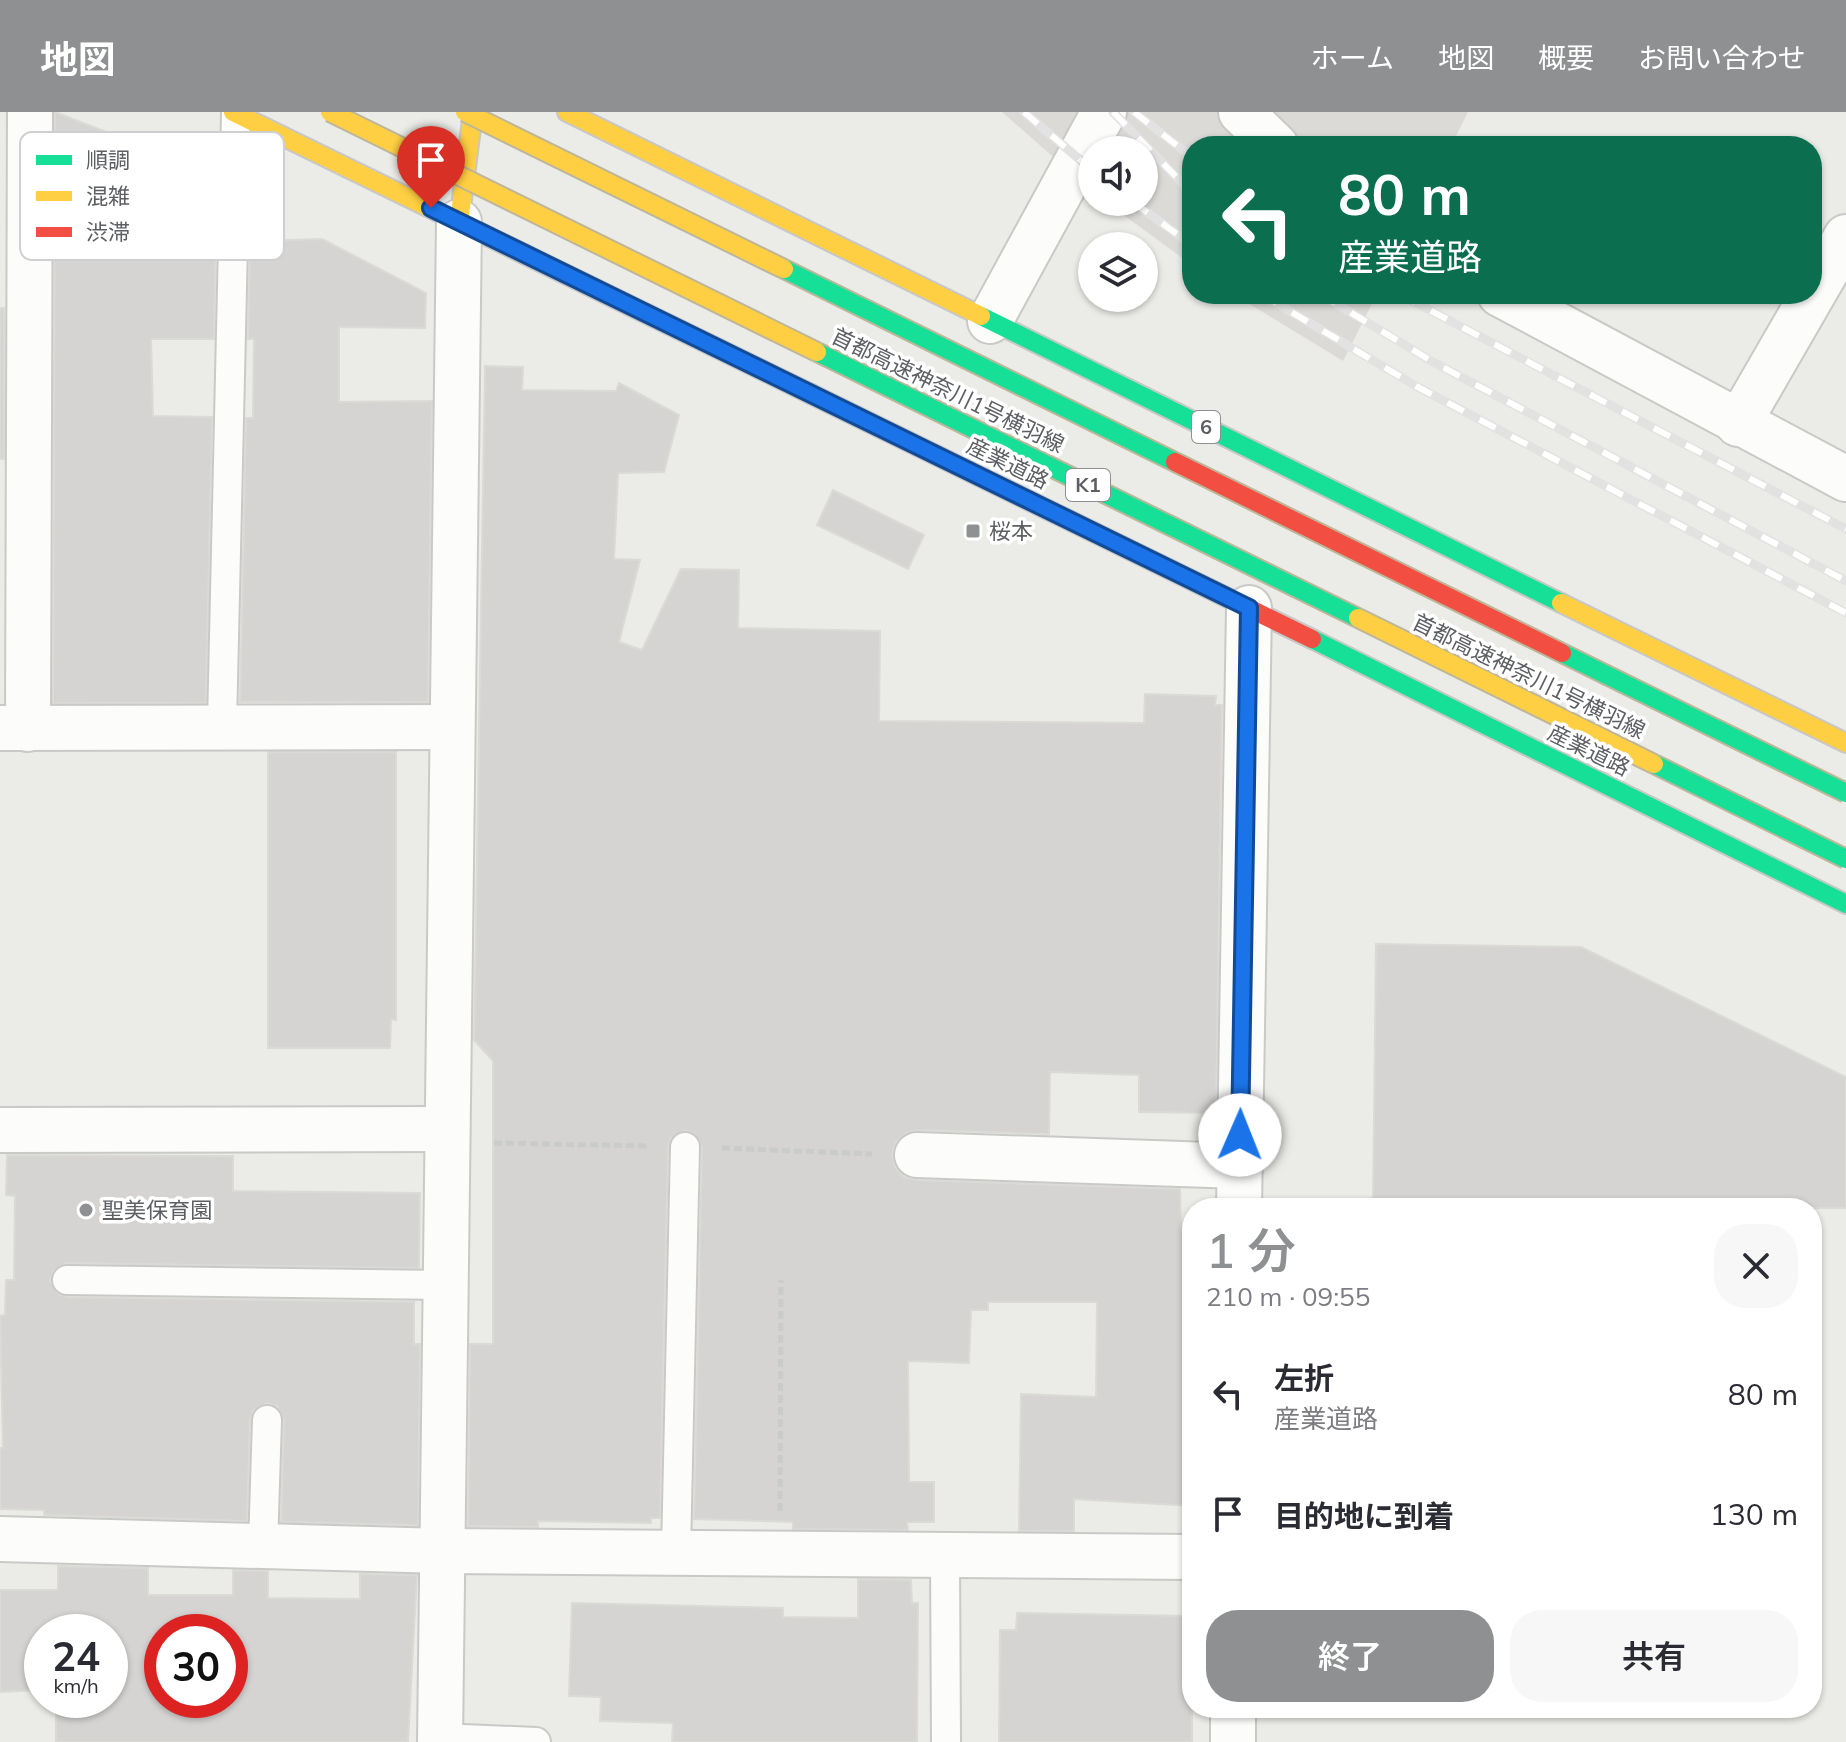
<!DOCTYPE html>
<html lang="ja">
<meta charset="utf-8">
<style>
:root{--surface:#fff;--page:#f7f7f7;--text:#2b2b33;--muted:#7c7c81;--accent:#8f9091}
body{margin:0;font-family:Mulish,"Noto Sans JP",sans-serif;background:var(--page);color:var(--text);height:100vh;display:flex;flex-direction:column;font-size:30px;white-space:nowrap}
*{box-sizing:border-box;margin:0}
p{font-size:26px;color:var(--muted)}
.icon{flex:none;width:44px;height:44px;fill:none;stroke:currentColor;stroke-width:2;stroke-linecap:round;stroke-linejoin:round}
.map{position:relative;flex:1;overflow:hidden}
.details{position:absolute;left:1182px;top:1086px;width:640px;height:520px;display:flex;flex-direction:column;background:var(--surface);border-radius:32px;box-shadow:0 2px 6px #0004}
.details>*{flex:none}
.banner{position:absolute;left:1182px;top:24px;width:640px;height:168px;border-radius:32px;box-shadow:0 2px 6px #0004;background:#0b6e4f;color:#fff;overflow:hidden}
.controls{position:absolute;left:1078px;top:24px;display:grid;gap:16px}
.controls a{display:grid;place-items:center;width:80px;height:80px;border-radius:50%;background:var(--surface);box-shadow:0 2px 6px #0004;font-size:40px}
.speed{position:absolute;left:24px;top:1502px;display:flex;gap:16px;font-size:40px;font-weight:700;text-align:center}
.speed>*{display:grid;place-content:center;width:104px;height:104px;border-radius:50%;background:var(--surface);box-shadow:0 2px 6px #0004;line-height:1}
.speed small{font-size:20px;font-weight:400}
.speed .limit{border:12px solid #d22;background:#fff;color:#111}
.pin{position:absolute;display:grid;place-items:center;width:68px;height:68px;color:#fff;margin:-82px -34px;border-radius:50% 50% 50% 0;rotate:-45deg;box-shadow:0 0 8px #0007}
.pin .icon{rotate:45deg}
.me{position:absolute;width:88px;margin:-44px;rotate:1deg;stroke-linejoin:round;filter:drop-shadow(0 0 6px #0008)}
.turn{display:flex;align-items:center;gap:28px;height:168px;padding:0 24px;font-size:36px}
.turn .icon{width:104px;height:104px;stroke-width:2.5}
.turn b{display:block;font-size:56px;line-height:68px}
.round{display:grid;place-items:center;flex:none;width:84px;height:84px;border-radius:32px;background:var(--page)}
.summary{display:flex;align-items:center;justify-content:space-between;height:136px;padding:0 24px}
h1{font-size:48px;font-weight:600;line-height:60px;color:var(--accent)}
.button{display:flex;gap:16px;margin-top:auto;padding:16px 24px}
.button a{flex:1;height:92px;border-radius:32px;background:var(--accent);color:#fff;font-size:32px;font-weight:600;line-height:92px;text-align:center}
.button a+a{background:var(--page);color:var(--text)}
ul{padding:0;list-style:none}
li{display:flex;align-items:center;gap:24px;height:120px;padding:0 24px}
li div{flex:1}
li b{display:block;font-size:30px}
li em{font-style:normal}
header{display:flex;align-items:center;gap:48px;box-sizing:border-box;height:112px;padding:0 40px;background:var(--accent);color:#fff}
header strong{font-size:38px}
nav{display:flex;gap:44px;margin-inline-start:auto;font-size:28px}
.map>svg:first-child{display:block}
.industrial{fill:#dbdad7}
.building{fill:#d5d4d2;stroke:#dadad6;stroke-width:2;fill-rule:evenodd}
.lines{fill:none;stroke-linecap:round;stroke-linejoin:round}
.lane-casing{stroke:#c9c9c8;stroke-width:32}
.street-casing{stroke:#c9c9c8;stroke-width:48}
.fast-casing{stroke:#c7c7c7;stroke-width:22}
.slow-casing{stroke:#c7c7c7;stroke-width:22}
.jam-casing{stroke:#c7c7c7;stroke-width:22}
.path{stroke:#c9ccca;stroke-width:5;stroke-dasharray:8 4;stroke-linecap:butt}
.lane{stroke:#fcfcfb;stroke-width:28}
.street{stroke:#fcfcfb;stroke-width:44}
.fast{stroke:#16e098;stroke-width:18}
.slow{stroke:#ffcf43;stroke-width:18}
.jam{stroke:#f24e42;stroke-width:18}
.rail-casing{stroke:#e2e2e2;stroke-width:9}
.rail{stroke:#fff;stroke-width:6;stroke-dasharray:18;stroke-linecap:butt}
.fast-bridge-casing{stroke:#beb699;stroke-width:22;stroke-linecap:butt}
.slow-bridge-casing{stroke:#beb699;stroke-width:22;stroke-linecap:butt}
.jam-bridge-casing{stroke:#beb699;stroke-width:22;stroke-linecap:butt}
.fast-bridge{stroke:#16e098;stroke-width:18}
.slow-bridge{stroke:#ffcf43;stroke-width:18}
.jam-bridge{stroke:#f24e42;stroke-width:18}
.route-casing{stroke:#114b97;stroke-width:20}
.route{stroke:#1a73e8;stroke-width:14}
.poi-dot{fill:#8f9091;stroke:#fff;stroke-width:3}
.labels{text-anchor:middle;stroke-width:7;stroke-linejoin:round;paint-order:stroke}
.shield{fill:#fff;stroke:#8e8f92;stroke-width:2}
.shield-label{font-size:20px;font-weight:bold;fill:#5d5f63}
.street-label{font-size:22px;fill:#5d5f63;stroke:#fff}
.poi-label{font-size:22px;fill:#5d5f63;stroke:#fff;text-anchor:start}
.key{fill:#fff;stroke:#cecfd0;stroke-width:2}
.key-label{font-size:22px;fill:#5d5f63}
</style>
<header>
<strong>地図</strong>
<nav><a>ホーム</a><a>地図</a><a>概要</a><a>お問い合わせ</a></nav>
</header>
<div class="map">
<svg width="1846" height="1630" viewBox="0 0 1846 1630">
<rect width="100%" height="100%" fill="#ebebe7"/>
<g class="industrial">
<polygon points="1002,0 1468,0 1451,34 1192,34 1192,153 1106,90 1144,90 1144,38 1092,38 1092,79"/>
<polygon points="1233,182 1377,182 1343,249"/>
</g>
<g class="building">
<polygon points="55,0 114,23 115,34 124,34 123,89 196,90 196,131 216,130 214,227 151,227 153,304 212,305 206,591 53,591"/>
<polygon points="322,127 426,181 425,216 339,215 339,290 432,289 428,590 240,590 246,306 253,306 254,227 248,227 250,129"/>
<rect x="0" y="196" width="4" height="151"/>
<polygon points="485,254 523,255 522,278 616,279 619,271 679,303 664,360 618,361 614,447 640,448 619,530 642,538 681,457 739,458 738,516 880,519 879,609 1144,611 1145,582 1216,584 1215,593 1222,593 1216,1001 1139,1000 1139,963 1050,960 1049,1022 917,1018 906,1021 896,1029 892,1041 895,1055 904,1065 916,1068 1180,1077 1181,1117 1192,1118 1192,1394 1074,1387 1074,1419 1019,1419 1021,1282 1096,1285 1097,1190 988,1190 988,1198 971,1198 969,1251 908,1249 909,1370 934,1370 934,1410 907,1410 908,1418 793,1417 793,1410 694,1407 702,1035 694,1021 685,1018 671,1026 668,1035 660,1406 651,1406 651,1411 538,1409 538,1415 468,1414 470,1232 493,1232 493,949 474,928"/>
<polygon points="833,378 924,423 908,457 817,413"/>
<polygon points="268,640 396,640 396,908 391,907 390,936 268,936"/>
<polygon points="1376,832 1581,835 1846,965 1846,1096 1373,1096"/>
<polygon points="7,1043 233,1044 233,1079 420,1081 419,1156 67,1151 53,1159 50,1169 58,1182 67,1185 414,1190 414,1232 420,1232 418,1413 281,1410 284,1308 277,1294 267,1291 253,1298 250,1307 247,1409 44,1403 44,1398 0,1397 0,1336 3,1336 0,1204 5,1203 6,1168 14,1168 15,1084 6,1083"/>
<path d="M58 1454 148 1456V1483H233V1458L268 1459V1486L360 1487V1462L417 1463 408 1630H56V1588H110V1520H42V1578L0 1580V1478H58ZM162 1520H230V1588H162Z"/>
<polygon points="858,1467 911,1468 912,1491 918,1491 917,1630 672,1630 673,1611 600,1609 601,1585 569,1584 572,1491 783,1496 783,1505 858,1506"/>
<polygon points="1017,1501 1192,1504 1192,1630 999,1630 1000,1518 1016,1518"/>
</g>
<g class="lines">
<defs>
<g id="lane">
<polyline points="222,613 236,1"/>
<polyline points="67,1168 444,1173"/>
<polyline points="263,1435 267,1308"/>
<polyline points="676,1440 685,1035"/>
<polyline points="945,1443 946,1630"/>
<polyline points="440,1626 536,1630"/>
</g>
<g id="street">
<polyline points="1241,0 1276,34"/>
<polyline points="1500,182 1846,367"/>
<polyline points="990,209 1104,0"/>
<polyline points="1738,312 1846,125"/>
<polyline points="0,616 452,615"/>
<polyline points="28,617 30,0"/>
<polyline points="0,1018 445,1017"/>
<polyline points="917,1043 1240,1054"/>
<polyline points="1239,1096 1249,496"/>
<polyline points="0,1427 444,1439 1192,1445"/>
<polyline points="440,1630 459,110"/>
<polyline points="1233,1630 1233,1596"/>
</g>
<g id="fast">
<polyline points="524,142 811,282"/>
<polyline points="981,204 1561,491"/>
<polyline points="1312,527 1846,792"/>
</g>
<g id="slow">
<polyline points="233,0 524,142"/>
<polyline points="567,0 981,204"/>
<polyline points="460,103 473,0"/>
<polyline points="1561,491 1846,631"/>
</g>
<polyline id="jam" points="811,282 1312,527"/>
</defs>
<use href="#lane" class="lane-casing"/>
<use href="#street" class="street-casing"/>
<use href="#fast" class="fast-casing"/>
<use href="#slow" class="slow-casing"/>
<use href="#jam" class="jam-casing"/>
<g class="path">
<polyline points="494,1031 648,1034"/>
<polyline points="722,1036 872,1042"/>
<polyline points="780,1399 781,1168"/>
</g>
<use href="#lane" class="lane"/>
<use href="#street" class="street"/>
<use href="#fast" class="fast"/>
<use href="#slow" class="slow"/>
<use href="#jam" class="jam"/>
<defs>
<g id="rail">
<polyline points="1024,0 1092,58"/>
<polyline points="1113,0 1192,81"/>
<polyline points="1134,0 1192,45"/>
<polyline points="1133,90 1192,133"/>
<polyline points="1261,182 1416,274 1846,501"/>
<polyline points="1320,182 1433,250 1846,469"/>
<polyline points="1399,182 1846,417"/>
</g>
</defs>
<use href="#rail" class="rail-casing"/>
<use href="#rail" class="rail"/>
<defs>
<g id="fast-bridge">
<polyline points="784,157 1175,350"/>
<polyline points="817,240 1358,506"/>
<polyline points="1562,541 1846,681"/>
<polyline points="1654,652 1846,747"/>
</g>
<g id="slow-bridge">
<polyline points="330,0 817,240"/>
<polyline points="465,0 784,157"/>
<polyline points="1358,506 1654,652"/>
</g>
<polyline id="jam-bridge" points="1175,350 1562,541"/>
</defs>
<use href="#fast-bridge" class="fast-bridge-casing"/>
<use href="#slow-bridge" class="slow-bridge-casing"/>
<use href="#jam-bridge" class="jam-bridge-casing"/>
<use href="#fast-bridge" class="fast-bridge"/>
<use href="#slow-bridge" class="slow-bridge"/>
<use href="#jam-bridge" class="jam-bridge"/>
</g>
<g class="lines">
<defs>
<polyline id="route" points="431,96 1249,496 1240,1023"/>
</defs>
<use href="#route" class="route-casing"/>
<use href="#route" class="route"/>
</g>
<g class="poi-dot">
<rect x="965" y="411" width="16" height="16" rx="4"/>
<circle cx="86" cy="1098" r="8"/>
</g>
<g class="labels">
<g class="shield">
<rect x="1192" y="299" width="28" height="32" rx="6"/>
<rect x="1066" y="357" width="44" height="32" rx="6"/>
</g>
<g class="shield-label">
<text x="1206" y="322">6</text>
<text x="1088" y="380">K1</text>
</g>
<g class="street-label">
<text transform="translate(948 278) rotate(26)" y="8">首都高速神奈川1号横羽線</text>
<text transform="translate(1008 351) rotate(26)" y="8">産業道路</text>
<text transform="translate(1529 564) rotate(26)" y="8">首都高速神奈川1号横羽線</text>
<text transform="translate(1589 638) rotate(26)" y="8">産業道路</text>
</g>
<g class="poi-label">
<text x="989" y="427">桜本</text>
<text x="102" y="1106">聖美保育園</text>
</g>
</g>
<rect x="20" y="20" width="264" height="128" rx="12" class="key"/>
<rect x="36" y="43" width="36" height="10" fill="#16e098"/>
<rect x="36" y="79" width="36" height="10" fill="#ffcf43"/>
<rect x="36" y="115" width="36" height="10" fill="#f24e42"/>
<g class="key-label">
<text x="86" y="56">順調</text>
<text x="86" y="92">混雑</text>
<text x="86" y="128">渋滞</text>
</g>
</svg>
<div class="controls">
<a><svg class="icon" aria-label="sound" viewBox="0 0 24 24"><path d="M4 9h4l5-4v14l-5-4H4zM17 9q2 3 0 6"/></svg></a>
<a><svg class="icon" aria-label="layers" viewBox="0 0 24 24"><path d="M12 4l9 5-9 5-9-5zM3 14l9 5 9-5"/></svg></a>
</div>
<div class="speed"><div>24<small>km/h</small></div><div class="limit">30</div></div>
<div class="pin" style="left:431px;top:96px;background:#d93025"><svg class="icon" aria-label="arrive" viewBox="0 0 24 24"><path d="M6 21V4h12l-3 4 3 4H6"/></svg></div>
<svg class="me" style="left:1240px;top:1023px" viewBox="-20 -20 40 40"><circle r="19" fill="#fff"/><path d="M0-13L10 11 0 6-10 11z" fill="#1a73e8"/></svg>
<div class="banner">
<div class="turn"><svg class="icon" aria-label="left" viewBox="0 0 24 24"><path d="M17 20v-9H6M10 6l-5 5 5 5"/></svg><div><b>80 m</b>産業道路</div></div>
</div>
<section class="details">
<div class="summary"><div><h1>1 分</h1><p>210 m · 09:55</p></div><a class="round"><svg class="icon" aria-label="close" viewBox="0 0 24 24"><path d="M6 6l12 12M18 6L6 18"/></svg></a></div>
<ul>
<li><svg class="icon" aria-label="left" viewBox="0 0 24 24"><path d="M17 20v-9H6M10 6l-5 5 5 5"/></svg><div><b>左折</b><p>産業道路</p></div><em>80 m</em></li>
<li><svg class="icon" aria-label="arrive" viewBox="0 0 24 24"><path d="M6 21V4h12l-3 4 3 4H6"/></svg><div><b>目的地に到着</b></div><em>130 m</em></li>
</ul>
<div class="button"><a>終了</a><a>共有</a></div>
</section>
</div>
